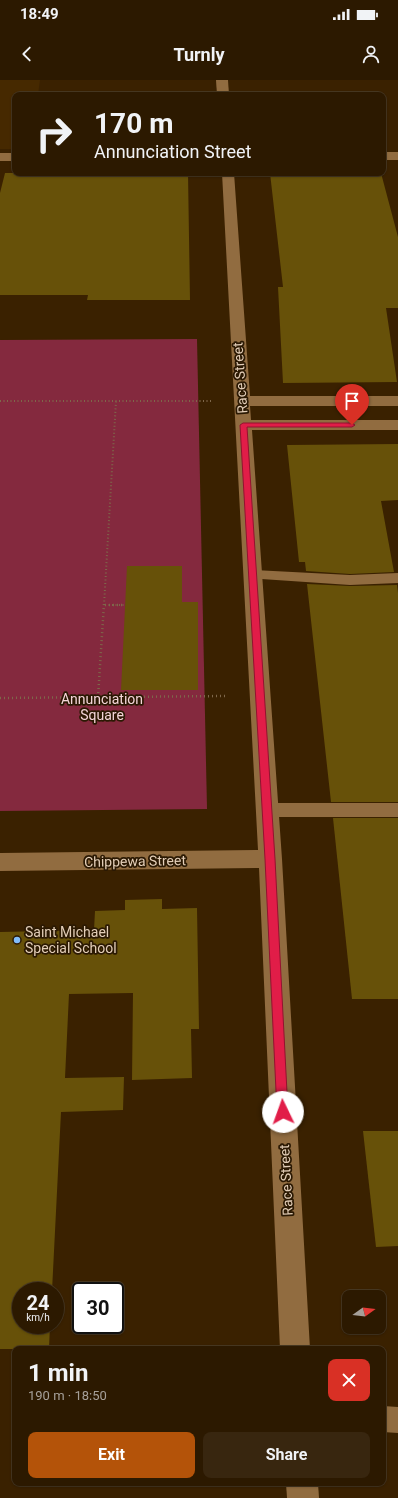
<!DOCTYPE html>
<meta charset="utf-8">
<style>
:root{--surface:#2c1900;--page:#38260f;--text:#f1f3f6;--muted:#a6a099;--line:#483822;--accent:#b45309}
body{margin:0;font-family:Roboto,sans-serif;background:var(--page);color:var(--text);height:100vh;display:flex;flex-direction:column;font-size:15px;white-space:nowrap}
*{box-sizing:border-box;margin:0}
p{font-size:13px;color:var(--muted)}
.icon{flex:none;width:22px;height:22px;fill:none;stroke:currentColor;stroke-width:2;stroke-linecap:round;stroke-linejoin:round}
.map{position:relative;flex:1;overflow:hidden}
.details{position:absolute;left:12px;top:1266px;width:374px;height:140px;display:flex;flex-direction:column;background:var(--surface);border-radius:8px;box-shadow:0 1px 3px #0004,0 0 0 1px var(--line)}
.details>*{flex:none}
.guide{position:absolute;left:12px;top:12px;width:374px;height:84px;border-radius:8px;box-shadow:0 1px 3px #0004,0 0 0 1px var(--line);background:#2c1900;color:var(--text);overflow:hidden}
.needle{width:26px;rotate:75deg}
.fabs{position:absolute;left:342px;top:1210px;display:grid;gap:8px}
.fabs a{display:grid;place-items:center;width:44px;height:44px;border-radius:8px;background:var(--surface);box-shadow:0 1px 3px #0004,0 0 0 1px var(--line);font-size:20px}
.speed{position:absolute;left:12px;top:1202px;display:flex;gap:8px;font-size:20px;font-weight:700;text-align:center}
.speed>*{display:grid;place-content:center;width:52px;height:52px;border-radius:50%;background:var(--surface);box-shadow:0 1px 3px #0004,0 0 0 1px var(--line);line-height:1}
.speed small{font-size:10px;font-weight:400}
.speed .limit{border:2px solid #111;border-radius:6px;background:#fff;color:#111}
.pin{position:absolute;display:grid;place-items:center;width:34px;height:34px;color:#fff;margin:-41px -17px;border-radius:50% 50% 50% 0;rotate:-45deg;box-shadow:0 0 4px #0007}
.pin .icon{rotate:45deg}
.me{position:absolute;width:44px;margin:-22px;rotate:357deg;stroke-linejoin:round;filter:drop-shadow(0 0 3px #0008)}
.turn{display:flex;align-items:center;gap:14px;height:84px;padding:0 16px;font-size:18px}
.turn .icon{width:52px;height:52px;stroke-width:2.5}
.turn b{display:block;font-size:28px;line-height:34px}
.round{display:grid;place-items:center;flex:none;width:42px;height:42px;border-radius:8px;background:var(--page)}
.head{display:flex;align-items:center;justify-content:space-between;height:68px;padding:0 16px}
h1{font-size:24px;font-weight:700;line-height:30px}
.action{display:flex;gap:8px;margin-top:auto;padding:8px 16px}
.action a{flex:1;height:46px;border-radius:8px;background:var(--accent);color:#fff;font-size:16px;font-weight:700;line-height:46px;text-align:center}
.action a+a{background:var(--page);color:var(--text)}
.status{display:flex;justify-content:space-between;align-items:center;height:28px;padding:0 20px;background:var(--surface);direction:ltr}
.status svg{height:11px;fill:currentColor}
header{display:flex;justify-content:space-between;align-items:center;height:52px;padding:0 16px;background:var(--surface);font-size:18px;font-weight:700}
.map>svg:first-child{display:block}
.built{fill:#462900}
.green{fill:#84293e}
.building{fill:#675109}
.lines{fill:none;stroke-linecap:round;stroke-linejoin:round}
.path-far1{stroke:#7e674a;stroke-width:2;stroke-dasharray:1 2.5;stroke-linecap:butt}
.path{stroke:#7e674a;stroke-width:2.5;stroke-dasharray:1 3;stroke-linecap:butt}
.lane{fill:#916c40;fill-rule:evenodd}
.street{fill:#916c40;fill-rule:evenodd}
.route{fill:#e11d48;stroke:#92132f}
.poi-dot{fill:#81bcfa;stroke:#2b1903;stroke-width:1.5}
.labels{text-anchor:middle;stroke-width:3.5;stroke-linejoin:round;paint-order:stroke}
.street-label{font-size:14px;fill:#e3ceb8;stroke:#2b1903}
.park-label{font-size:14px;fill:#f4d5d8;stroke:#2b1903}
.poi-label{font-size:14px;fill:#e3ceb8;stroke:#2b1903;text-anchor:start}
</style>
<div class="status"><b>18:49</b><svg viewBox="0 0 49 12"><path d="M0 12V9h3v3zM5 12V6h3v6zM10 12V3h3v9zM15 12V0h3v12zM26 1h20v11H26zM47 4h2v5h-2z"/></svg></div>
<header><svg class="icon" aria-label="back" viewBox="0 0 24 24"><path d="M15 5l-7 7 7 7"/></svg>Turnly<svg class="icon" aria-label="person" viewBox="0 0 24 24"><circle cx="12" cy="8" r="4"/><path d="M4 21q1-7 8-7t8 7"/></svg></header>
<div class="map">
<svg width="398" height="1418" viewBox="0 0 398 1418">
<rect width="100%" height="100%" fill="#3a2100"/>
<polygon class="built" points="0,0 40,0 38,15 15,15 15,69 0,69"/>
<polygon class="green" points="197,259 207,729 0,731 0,260"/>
<g class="building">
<polygon points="5,93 188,93 190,220 87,220 88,215 0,215 0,113"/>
<polygon points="270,93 381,93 398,157 398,228 386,228 397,302 283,303 278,207 283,207"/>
<polygon points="398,364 398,420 381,421 394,492 350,494 306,491 305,482 299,482 287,365"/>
<polygon points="127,486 182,486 182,522 198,522 198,610 121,610"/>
<polygon points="307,504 350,506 397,505 398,513 398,722 331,722"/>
<polygon points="333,738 398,738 398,919 352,919"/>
<polygon points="162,819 162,829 197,828 199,949 191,949 192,998 132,1000 133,913 69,914 65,998 124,997 123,1030 61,1032 52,1211 21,1211 21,1245 50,1245 49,1269 0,1269 0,852 94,850 95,831 125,830 125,820"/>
<polygon points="363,1051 398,1051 398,1166 376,1167"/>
</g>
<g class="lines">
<g class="path-far1">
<polyline points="0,321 213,321"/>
<polyline points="104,525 116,321"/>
<polyline points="105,525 125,525"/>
</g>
<g class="path">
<polyline points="105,525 125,525"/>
<polyline points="98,617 104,524"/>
<polyline points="0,618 227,616"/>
</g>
<g class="lane">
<polygon points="252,490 350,495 398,493 398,503 350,505 247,498 244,495 247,492"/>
<polygon points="267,723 398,723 398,737 267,737 261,735 258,730 261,725"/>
<polygon points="383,1326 398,1327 398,1353 383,1352"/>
</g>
<g class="street">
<polygon points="216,0 228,0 229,15 217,15"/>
<rect x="383" y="72" width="15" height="8"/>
<rect x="0" y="73" width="15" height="8"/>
<polygon points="222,93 234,93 250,316 398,316 398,326 250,326 251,340 398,340 398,350 252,350 282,779 310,1269 280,1269 259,788 0,791 0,773 258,770"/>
<polygon points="286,1403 318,1403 319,1418 287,1418"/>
</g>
</g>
<polygon class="route" points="243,343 352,343 355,345 352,347 247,347 275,779 288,1032 287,1036 283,1037 279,1036 277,1032 265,779 240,345"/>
<circle class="poi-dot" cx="17" cy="860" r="4"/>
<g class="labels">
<g class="street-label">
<text transform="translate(240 298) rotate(-94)" y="5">Race Street</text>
<text transform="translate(135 781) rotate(-1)" y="5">Chippewa Street</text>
<text transform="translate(286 1100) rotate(-93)" y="5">Race Street</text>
</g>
<g class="park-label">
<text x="102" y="624">Annunciation<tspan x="102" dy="16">Square</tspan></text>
</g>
<g class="poi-label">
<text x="25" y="857">Saint Michael<tspan x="25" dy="16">Special School</tspan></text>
</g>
</g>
</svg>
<div class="fabs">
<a><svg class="needle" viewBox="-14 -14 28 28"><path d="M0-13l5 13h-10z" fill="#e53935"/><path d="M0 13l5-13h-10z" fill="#a6a099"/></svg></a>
</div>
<div class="speed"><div>24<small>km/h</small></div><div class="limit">30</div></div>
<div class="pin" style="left:352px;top:345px;background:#d93025"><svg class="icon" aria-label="arrive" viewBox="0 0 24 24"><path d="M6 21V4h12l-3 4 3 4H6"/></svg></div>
<svg class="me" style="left:283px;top:1032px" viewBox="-20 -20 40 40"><circle r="19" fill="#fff"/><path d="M0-13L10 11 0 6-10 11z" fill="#e11d48"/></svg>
<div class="guide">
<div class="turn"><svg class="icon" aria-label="right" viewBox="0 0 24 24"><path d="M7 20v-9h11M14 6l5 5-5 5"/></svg><div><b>170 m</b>Annunciation Street</div></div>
</div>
<section class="details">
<div class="head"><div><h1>1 min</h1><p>190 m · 18:50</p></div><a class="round" style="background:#d93025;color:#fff"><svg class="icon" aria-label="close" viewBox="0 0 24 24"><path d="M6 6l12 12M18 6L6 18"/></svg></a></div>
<div class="action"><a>Exit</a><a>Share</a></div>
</section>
</div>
